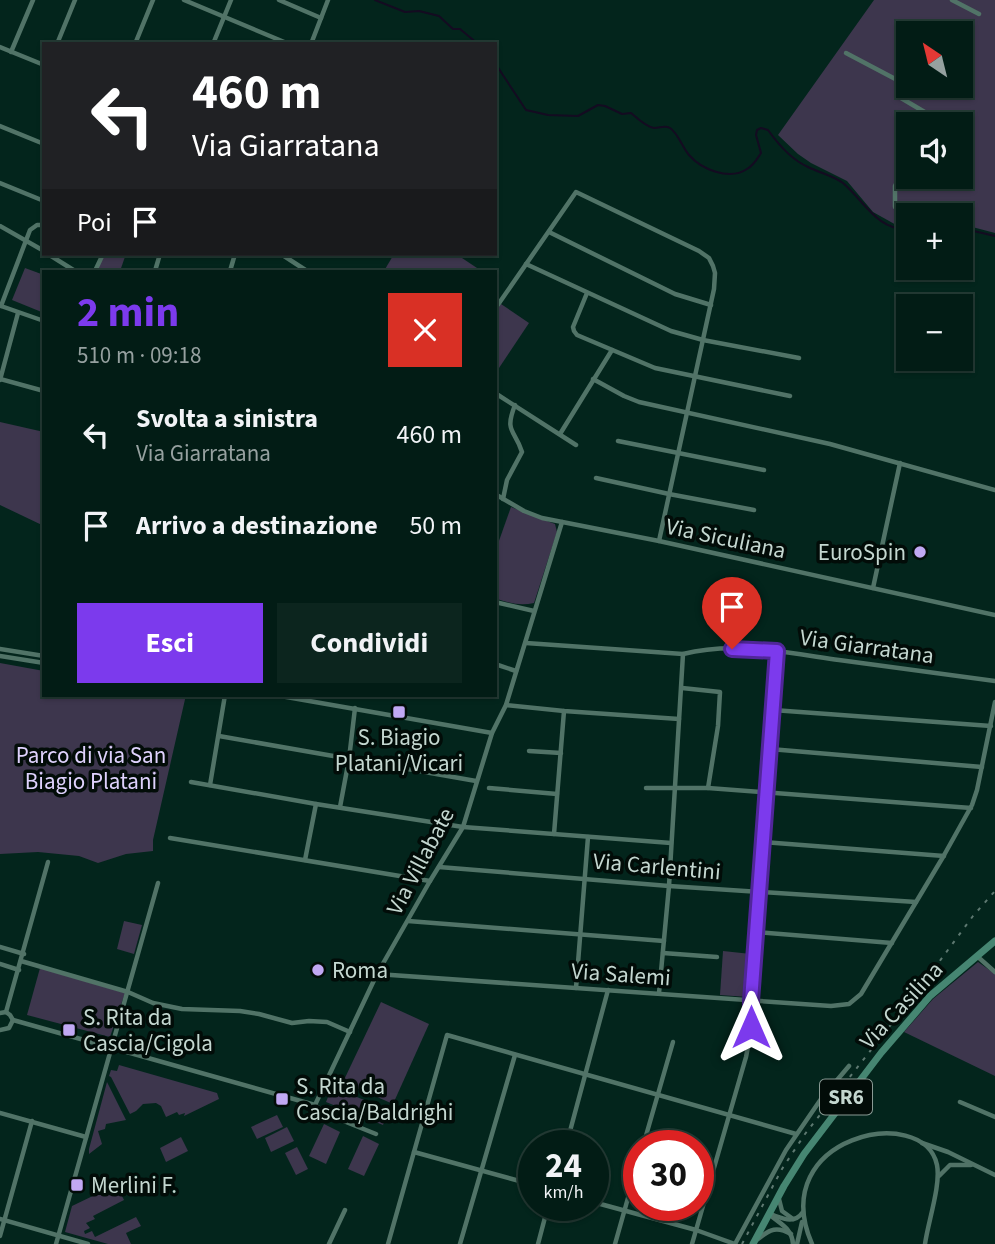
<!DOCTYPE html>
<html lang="it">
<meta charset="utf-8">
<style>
:root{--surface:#021c15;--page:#0c251e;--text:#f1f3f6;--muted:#96a1a0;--line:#233a34;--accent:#7c3aed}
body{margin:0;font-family:"Source Sans 3",sans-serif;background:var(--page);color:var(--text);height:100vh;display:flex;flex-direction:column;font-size:26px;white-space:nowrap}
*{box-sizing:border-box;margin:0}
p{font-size:23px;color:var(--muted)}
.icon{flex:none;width:38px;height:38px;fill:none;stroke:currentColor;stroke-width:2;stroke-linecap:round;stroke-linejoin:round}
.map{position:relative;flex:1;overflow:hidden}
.panel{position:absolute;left:42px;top:270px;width:455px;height:427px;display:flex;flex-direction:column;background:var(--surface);border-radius:0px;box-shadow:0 2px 5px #0004,0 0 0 2px var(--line)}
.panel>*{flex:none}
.banner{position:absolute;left:42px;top:42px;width:455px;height:214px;border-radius:0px;box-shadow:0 2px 5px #0004,0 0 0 2px var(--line);background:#202124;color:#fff;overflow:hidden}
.needle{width:46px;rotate:325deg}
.fabs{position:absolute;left:896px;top:21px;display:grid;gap:14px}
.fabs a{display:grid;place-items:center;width:77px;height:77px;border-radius:0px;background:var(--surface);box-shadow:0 2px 5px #0004,0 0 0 2px var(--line);font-size:35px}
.speed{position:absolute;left:518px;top:1130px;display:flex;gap:14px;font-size:35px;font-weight:700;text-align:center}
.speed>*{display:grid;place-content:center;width:91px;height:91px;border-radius:50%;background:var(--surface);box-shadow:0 2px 5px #0004,0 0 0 2px var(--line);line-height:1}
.speed small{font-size:18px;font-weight:400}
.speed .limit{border:10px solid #d22;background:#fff;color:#111}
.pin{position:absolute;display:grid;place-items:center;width:60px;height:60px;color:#fff;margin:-72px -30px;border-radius:50% 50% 50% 0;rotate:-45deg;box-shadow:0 0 7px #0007}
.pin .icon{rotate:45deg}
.me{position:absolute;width:77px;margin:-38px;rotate:0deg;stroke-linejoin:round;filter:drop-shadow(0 0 5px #0008)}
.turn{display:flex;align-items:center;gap:24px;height:147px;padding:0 35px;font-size:32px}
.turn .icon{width:91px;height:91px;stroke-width:2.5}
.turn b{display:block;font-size:49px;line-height:60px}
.then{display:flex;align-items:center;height:66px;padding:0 35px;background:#0003;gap:14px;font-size:26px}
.round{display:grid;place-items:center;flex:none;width:74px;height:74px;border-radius:0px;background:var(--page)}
.head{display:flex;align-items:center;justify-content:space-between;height:119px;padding:0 35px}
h1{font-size:42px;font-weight:700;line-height:52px;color:var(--accent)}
.button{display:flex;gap:14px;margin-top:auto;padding:14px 35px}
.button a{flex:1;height:80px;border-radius:0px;background:var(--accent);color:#fff;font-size:28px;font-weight:700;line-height:80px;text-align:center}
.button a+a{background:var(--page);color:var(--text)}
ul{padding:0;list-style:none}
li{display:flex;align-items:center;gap:21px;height:91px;padding:0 35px}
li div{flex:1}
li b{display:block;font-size:26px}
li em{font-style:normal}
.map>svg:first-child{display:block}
.green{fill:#3d364d;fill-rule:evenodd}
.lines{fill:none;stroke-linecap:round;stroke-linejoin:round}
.stream{stroke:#140b21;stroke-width:2}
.street{stroke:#517367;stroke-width:4.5}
.primary{stroke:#468672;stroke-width:7}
.rail{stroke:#5e7971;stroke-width:2;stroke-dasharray:3.5 7;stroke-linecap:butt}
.route-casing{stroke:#51269a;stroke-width:18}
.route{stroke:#7c3aed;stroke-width:12}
.poi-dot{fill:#c1a8f3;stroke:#020c08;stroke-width:2.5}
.labels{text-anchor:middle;stroke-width:7;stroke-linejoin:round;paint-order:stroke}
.shield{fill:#020c08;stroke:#8a9a94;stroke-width:2}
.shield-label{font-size:21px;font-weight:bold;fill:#c4d7d0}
.street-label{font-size:23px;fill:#c4d7d0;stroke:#020c08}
.poi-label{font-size:23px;fill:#c4d7d0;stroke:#020c08;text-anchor:start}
.park-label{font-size:23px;fill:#dfd2fd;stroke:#020c08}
</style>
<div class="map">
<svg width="995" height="1244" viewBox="0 0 995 1244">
<rect width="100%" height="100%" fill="#03251c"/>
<g class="green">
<path d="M874 0H995V233L961 224V215H908V225L898 226 873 212 847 181 811 163 798 154 778 135ZM908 33H961V86H908ZM908 124H961V177H908Z"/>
<polygon points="104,254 126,254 120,271 96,271"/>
<polygon points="394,254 456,254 477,268 474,271 384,271"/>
<polygon points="25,268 44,275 44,313 12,300"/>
<polygon points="501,304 529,323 495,374 495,313"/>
<polygon points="0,422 44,432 44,526 0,505"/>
<path d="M511 507 555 524 557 532 534 603C520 606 508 603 495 598V552Z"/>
<polygon points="0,663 44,671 44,695 186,695 153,840 153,851 126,854 98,863 79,856 38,852 0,854"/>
<polygon points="124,921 142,925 134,954 117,949"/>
<polygon points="723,951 751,954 748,997 720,995"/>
<polygon points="978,962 995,974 995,1076 904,1032 933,999"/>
<polygon points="40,968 125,993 110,1037 27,1015"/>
<polygon points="381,1002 429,1024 393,1104 343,1082"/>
<polygon points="119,1065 217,1093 219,1099 184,1116 185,1113 179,1115 177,1112 166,1117 161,1106 156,1103 143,1104 136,1111 130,1114 111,1077 109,1076 111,1070 117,1071"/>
<polygon points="107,1082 126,1120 106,1124 105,1129 98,1131 102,1144 89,1154 89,1149"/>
<polygon points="332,1087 389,1110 383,1125 326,1102"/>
<polygon points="277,1115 283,1127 257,1139 251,1127"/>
<polygon points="324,1124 340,1132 326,1164 309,1156"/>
<polygon points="287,1127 294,1141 271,1152 265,1138"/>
<polygon points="363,1136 379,1144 364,1176 348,1169"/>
<polygon points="181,1137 188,1151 166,1162 160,1148"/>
<polygon points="297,1147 308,1169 296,1175 285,1153"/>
<polygon points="128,1179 132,1186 120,1192 124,1200 93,1216 95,1219 86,1223 90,1228 84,1231 85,1234 92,1231 95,1237 136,1217 141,1226 126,1233 131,1244 108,1244 65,1232 72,1206"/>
</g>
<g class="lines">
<g class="stream">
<polyline points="375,0 405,12 419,11 439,16 453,29 460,29 478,44"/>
<path d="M495 63 526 110 548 115 578 116 598 105 605 106 622 114 631 113C638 119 646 127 654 128 660 128 665 125 670 128 678 133 682 147 689 155 701 169 729 181 747 169 754 165 757 159 761 153L756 135 757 130 761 128 768 130C778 144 792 160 808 167 820 173 832 175 843 183 864 201 878 231 908 229"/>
<polyline points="961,228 995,236"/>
</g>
<g class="street">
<polyline points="184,0 289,44"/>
<polyline points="279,0 321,18"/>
<polyline points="952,0 979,14"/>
<polyline points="57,44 75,0"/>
<polyline points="135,44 153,0"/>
<polyline points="213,44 231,0"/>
<polyline points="311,44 328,0"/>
<polyline points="0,47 44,65"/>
<polyline points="11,52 33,0"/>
<polyline points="846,53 901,82 899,89 901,98 928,114"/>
<polyline points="0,126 44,144"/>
<polyline points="0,183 44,201"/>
<polyline points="895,207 895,186 899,178"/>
<polyline points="0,226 44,251"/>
<polyline points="549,232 675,294 711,305"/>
<polyline points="48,254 75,271"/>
<polyline points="281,254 307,271"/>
<polyline points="526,264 671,331 703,340 799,358"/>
<polyline points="95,271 103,254"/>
<polyline points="155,271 160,254"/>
<polyline points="230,271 235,254"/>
<polyline points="587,293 573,327 574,331 577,335 655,368 790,396"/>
<polyline points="1,306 30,230 37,225 44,225"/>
<polyline points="1,306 44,321"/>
<polyline points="495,309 576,192 699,251 709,258 713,266 715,273 714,289 659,541"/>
<polyline points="0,379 44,391"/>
<polyline points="593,379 624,396 639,402 830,444 995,490"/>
<polyline points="0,380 18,313"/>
<polyline points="495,393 576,445"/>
<polyline points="560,434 612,350"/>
<polyline points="618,441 764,470"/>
<polyline points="596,478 669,494 754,510"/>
<polyline points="495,494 524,511 542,518 659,541 995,615"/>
<path d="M503 499 507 480 522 452C515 429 504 433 515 405"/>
<polyline points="873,588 900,463"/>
<polyline points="495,602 534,611"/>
<path d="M526 643 683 654C734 641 789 653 839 660 891 667 943 674 995 681"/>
<polyline points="0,649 44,656"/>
<polyline points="0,656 44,663"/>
<polyline points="495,664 516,671"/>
<polyline points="682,688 720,692 718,726 708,788"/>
<polyline points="275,695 492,733"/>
<polyline points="506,705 564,711 679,719"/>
<polyline points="773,710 991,726"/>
<polyline points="219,736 476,781"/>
<polyline points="770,749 982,767"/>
<polyline points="529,751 561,753"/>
<polyline points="191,782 316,804 463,827 671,843"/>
<polyline points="210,785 225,695"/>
<polyline points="489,788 557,794"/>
<polyline points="646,788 708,788 971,808"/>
<polyline points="340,807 349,759 355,708"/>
<polyline points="554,834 564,711"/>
<polyline points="170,838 430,881"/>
<polyline points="763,842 944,856"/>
<polyline points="305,860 316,804"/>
<polyline points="439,867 669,886 916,902"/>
<polyline points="408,921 664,941"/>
<polyline points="757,932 892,943"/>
<polyline points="0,947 24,954"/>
<polyline points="663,953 717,957"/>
<polyline points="978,957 995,972"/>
<polyline points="21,961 128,992 153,1003 182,1009 240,1011 259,1014 292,1023 309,1021 327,1022 350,1032"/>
<polyline points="0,964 19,970"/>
<polyline points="377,974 831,1006 849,1004 861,994 943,857 972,805 977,790 995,702"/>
<polyline points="576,988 588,837"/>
<polyline points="659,993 669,886 683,654"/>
<polyline points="6,1012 48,862"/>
<polyline points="0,1013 6,1012 10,1015 13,1020"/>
<polyline points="13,1020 315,1105 326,1114 376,1134"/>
<polyline points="0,1030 9,1028 13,1020"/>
<polyline points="960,1102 995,1117"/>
<polyline points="315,1105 377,974 430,881 463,827 492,733 506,705 562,522"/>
<polyline points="0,1113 86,1137"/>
<polyline points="922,1143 948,1152 995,1175"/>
<polyline points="566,1146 608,990"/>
<polyline points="643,1146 673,1042"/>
<polyline points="414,1152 534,1185"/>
<polyline points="939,1176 950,1165 971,1165"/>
<polyline points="779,1199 782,1211 793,1219"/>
<polyline points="593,1202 696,1230 735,1244 786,1150 821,1099 849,1066"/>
<path d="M769 1214C780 1224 792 1228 793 1244"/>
<path d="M770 1214C782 1218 794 1225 803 1212"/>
<polyline points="0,1219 88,1244"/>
<polyline points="0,1236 32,1121"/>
<path d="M758 1239C770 1229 777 1226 791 1234"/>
<polyline points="56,1244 158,883"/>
<polyline points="329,1244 345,1210"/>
<polyline points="388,1244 447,1035 796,1134"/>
<polyline points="460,1244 515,1055"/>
<polyline points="538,1244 548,1206"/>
<polyline points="615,1244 639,1159"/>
<polyline points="692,1244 746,1057 751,1031 751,1001 777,651"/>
<polyline points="797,1244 802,1222"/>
<path d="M812 1244C765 1136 924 1102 937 1165 941 1185 928 1222 925 1244"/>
</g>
<polyline class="primary" points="753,1244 784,1186 804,1154 881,1053 930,996 995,941"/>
<polyline class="rail" points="742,1244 782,1169 805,1134 922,985 973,916 995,891"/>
</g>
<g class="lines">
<defs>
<polyline id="route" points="732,649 777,651 751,1001 751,1027"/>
</defs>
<use href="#route" class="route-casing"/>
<use href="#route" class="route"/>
</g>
<g class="poi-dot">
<circle cx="920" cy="552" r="7"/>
<rect x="392" y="705" width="14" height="14" rx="3.5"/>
<circle cx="318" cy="970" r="7"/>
<rect x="62" y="1023" width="14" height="14" rx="3.5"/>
<rect x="275" y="1092" width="14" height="14" rx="3.5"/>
<rect x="70" y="1178" width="14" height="14" rx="3.5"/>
</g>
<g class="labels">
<rect class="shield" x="820" y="1079.5" width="52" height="35" rx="5"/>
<g class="shield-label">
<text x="846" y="1104">SR6</text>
</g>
<g class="street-label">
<text transform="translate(726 538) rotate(12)" y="8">Via Siculiana</text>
<text transform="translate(867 646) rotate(8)" y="8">Via Giarratana</text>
<text transform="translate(420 861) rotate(-62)" y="8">Via Villabate</text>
<text transform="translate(657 866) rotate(5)" y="8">Via Carlentini</text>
<text transform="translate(621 974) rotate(4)" y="8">Via Salemi</text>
<text transform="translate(901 1005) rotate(-47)" y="8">Via Casilina</text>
</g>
<g class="poi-label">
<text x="906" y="560" text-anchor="end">EuroSpin</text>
<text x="399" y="745" text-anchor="middle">S. Biagio<tspan x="399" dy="26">Platani/Vicari</tspan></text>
<text x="332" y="978">Roma</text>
<text x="83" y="1025">S. Rita da<tspan x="83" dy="26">Cascia/Cigola</tspan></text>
<text x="296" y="1094">S. Rita da<tspan x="296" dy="26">Cascia/Baldrighi</tspan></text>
<text x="91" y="1193">Merlini F.</text>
</g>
<g class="park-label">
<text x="91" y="763">Parco di via San<tspan x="91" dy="26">Biagio Platani</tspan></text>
</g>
</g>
</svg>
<div class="fabs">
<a><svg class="needle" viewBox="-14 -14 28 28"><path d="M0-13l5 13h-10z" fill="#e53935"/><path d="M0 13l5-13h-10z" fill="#96a1a0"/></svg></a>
<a><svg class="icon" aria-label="sound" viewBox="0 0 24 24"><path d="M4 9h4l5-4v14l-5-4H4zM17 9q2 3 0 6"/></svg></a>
<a>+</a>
<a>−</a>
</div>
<div class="speed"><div>24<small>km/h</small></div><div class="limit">30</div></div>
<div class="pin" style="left:732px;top:649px;background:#d93025"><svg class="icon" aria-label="arrive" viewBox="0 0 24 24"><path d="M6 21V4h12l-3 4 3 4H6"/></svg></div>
<svg class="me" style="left:751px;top:1027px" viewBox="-20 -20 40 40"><path d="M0-17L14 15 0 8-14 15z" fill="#7c3aed" stroke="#fff" stroke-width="4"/></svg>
<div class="banner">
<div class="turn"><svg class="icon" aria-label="left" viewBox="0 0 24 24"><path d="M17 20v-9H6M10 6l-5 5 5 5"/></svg><div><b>460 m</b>Via Giarratana</div></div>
<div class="then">Poi<svg class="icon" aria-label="arrive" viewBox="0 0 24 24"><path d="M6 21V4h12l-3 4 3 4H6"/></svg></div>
</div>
<section class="panel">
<div class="head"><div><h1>2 min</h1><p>510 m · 09:18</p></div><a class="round" style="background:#d93025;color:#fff"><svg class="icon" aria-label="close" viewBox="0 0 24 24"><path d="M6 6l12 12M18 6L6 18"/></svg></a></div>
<ul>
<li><svg class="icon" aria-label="left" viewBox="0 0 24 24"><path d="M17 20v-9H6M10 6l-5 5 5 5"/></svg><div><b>Svolta a sinistra</b><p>Via Giarratana</p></div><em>460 m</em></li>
<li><svg class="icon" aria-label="arrive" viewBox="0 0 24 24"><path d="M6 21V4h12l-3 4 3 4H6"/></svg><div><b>Arrivo a destinazione</b></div><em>50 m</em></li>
</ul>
<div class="button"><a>Esci</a><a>Condividi</a></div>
</section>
</div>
